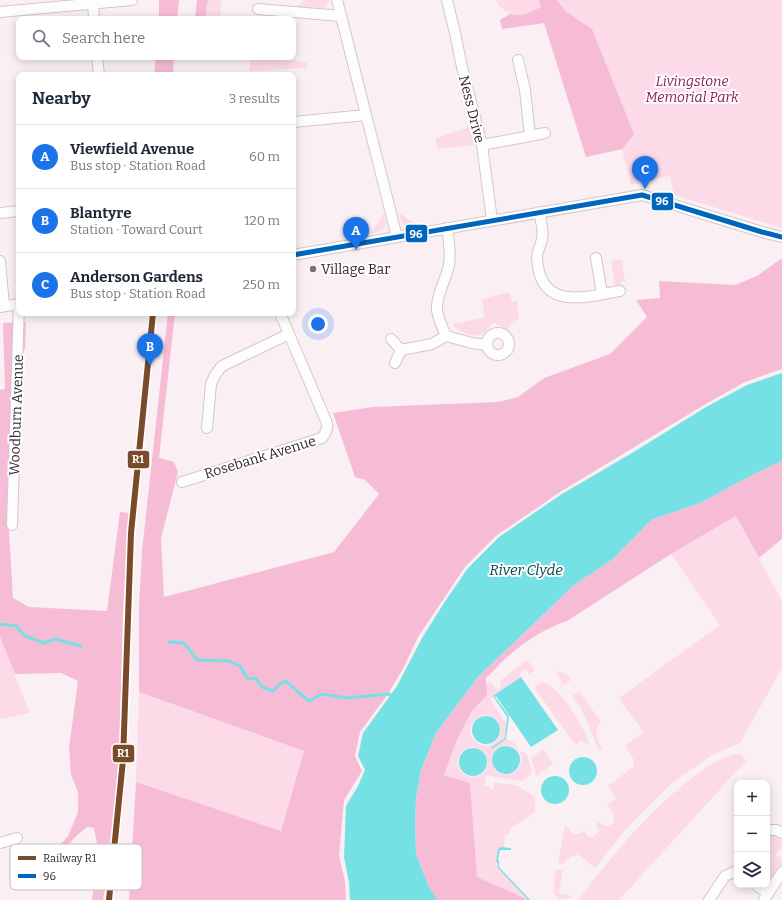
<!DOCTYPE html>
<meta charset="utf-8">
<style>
body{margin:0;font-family:Bitter,serif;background:#f6f6f7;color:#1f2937}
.controls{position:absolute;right:12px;bottom:12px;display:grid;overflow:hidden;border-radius:8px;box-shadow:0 2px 10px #0003}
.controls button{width:36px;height:36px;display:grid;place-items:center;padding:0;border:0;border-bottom:1px solid #e0e1e3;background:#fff;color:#1f2937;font:20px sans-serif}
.you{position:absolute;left:318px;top:324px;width:14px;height:14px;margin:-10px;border:3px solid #fff;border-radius:50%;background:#1a73e8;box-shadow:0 0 0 6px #1a73e833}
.badge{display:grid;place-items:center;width:26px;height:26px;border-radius:50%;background:#1a73e8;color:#fff;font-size:13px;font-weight:700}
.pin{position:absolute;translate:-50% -33px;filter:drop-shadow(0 1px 2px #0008)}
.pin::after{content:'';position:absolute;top:21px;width:14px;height:12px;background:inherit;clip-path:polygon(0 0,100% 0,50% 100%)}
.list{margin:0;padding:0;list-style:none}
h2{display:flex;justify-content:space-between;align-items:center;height:52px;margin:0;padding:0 16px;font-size:17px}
h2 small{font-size:13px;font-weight:400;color:#747a83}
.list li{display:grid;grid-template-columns:26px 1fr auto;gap:12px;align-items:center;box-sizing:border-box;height:64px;padding:0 16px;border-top:1px solid #e0e1e3}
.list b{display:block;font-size:15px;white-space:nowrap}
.list p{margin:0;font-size:13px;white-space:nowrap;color:#747a83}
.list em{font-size:13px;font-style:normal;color:#747a83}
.icon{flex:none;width:22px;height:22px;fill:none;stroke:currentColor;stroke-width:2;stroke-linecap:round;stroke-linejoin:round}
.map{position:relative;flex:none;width:782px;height:900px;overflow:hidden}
.search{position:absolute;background:#fff;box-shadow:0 2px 10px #0003;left:16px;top:16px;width:280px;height:44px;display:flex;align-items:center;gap:10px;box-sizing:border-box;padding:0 14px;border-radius:8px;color:#747a83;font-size:15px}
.panel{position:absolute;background:#fff;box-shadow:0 2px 10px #0003;left:16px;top:72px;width:280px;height:244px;border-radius:8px}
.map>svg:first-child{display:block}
</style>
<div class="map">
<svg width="782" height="900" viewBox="0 0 782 900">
<rect width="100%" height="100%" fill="#faf0f4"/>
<!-- green -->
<path fill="#fcdae8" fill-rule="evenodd" d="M 208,0 L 221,0 L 220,19 L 205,19 Z
M 304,0 L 330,0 L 324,8 L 297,7 Z
M 496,0 L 782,0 L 782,228 L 674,195 L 670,176 L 631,185 L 622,149 L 586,157 L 545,23 L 502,29 L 500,20 L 510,14 L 500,7 Z
M 250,57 L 275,57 L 307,63 L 307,68 L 250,71 Z
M 470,127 L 475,145 L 437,149 L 436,138 Z
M 399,213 L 418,225 C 404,228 402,228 399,213 Z
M 384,214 L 386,223 L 383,230 L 370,234 Z
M 622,259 L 625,281 L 622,281 L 622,284 L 615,286 L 611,261 Z
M 510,292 L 512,302 L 517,301 L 519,318 L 507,329 L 494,323 C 489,326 487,331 482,334 C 472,339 458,331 452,324 L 485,317 L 482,299 Z
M 736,516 L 782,601 L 782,668 L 740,743 L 712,755 L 671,784 L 627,828 L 595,868 L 578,854 L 575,857 L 572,856 L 565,861 L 564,864 L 558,863 L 565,826 L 568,827 C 571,835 578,836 584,830 L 587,836 L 593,837 L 598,833 L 599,830 L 596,824 L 600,822 L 603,825 L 609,826 L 614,822 L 614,815 L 607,805 L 616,798 L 608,786 L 634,766 L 634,760 L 625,746 L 643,732 L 619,698 L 720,625 L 671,554 Z
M 0,637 L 30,713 L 0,719 Z
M 527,660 L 535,670 L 529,674 L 526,669 L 519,673 L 521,677 L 490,699 L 507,725 L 505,738 L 492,749 L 506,739 L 513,742 L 520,752 L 524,752 L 528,756 L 532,773 L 524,780 L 519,781 L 486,775 L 485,786 L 489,786 L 490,789 L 493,789 L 494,782 L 518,786 L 535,797 L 535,812 L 511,828 L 509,834 L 505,834 L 504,848 L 500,847 L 496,862 L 498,862 L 498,868 L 528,900 L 477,877 L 470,783 L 444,775 L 456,742 L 472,711 L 487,695 L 486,684 L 490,681 L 497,690 L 501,688 L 500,681 ZM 484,715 C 510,716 503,751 481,745 C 477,744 474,740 472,737 C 467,727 474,718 484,715 ZM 505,745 C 530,745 524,780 502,774 C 498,773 494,770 493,766 C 488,756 495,747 505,745 ZM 471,747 C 497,748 490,783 468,776 C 464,775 461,772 459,768 C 454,758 462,749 471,747 Z
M 557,672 C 563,671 568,675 571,680 L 562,686 L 566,692 L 561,686 L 563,685 Z
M 542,682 C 564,690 582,724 590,745 L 580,741 L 576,746 L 536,690 L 535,686 Z
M 579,691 L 601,722 C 593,733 597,738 602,749 L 599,750 L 581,708 L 572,696 Z
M 139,692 L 304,751 L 281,831 L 136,782 Z
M 543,749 L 553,764 L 536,776 L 531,758 Z
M 735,754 L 741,755 L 746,761 L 619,900 L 578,900 C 610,859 642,818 683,785 C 699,772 715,760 735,754 Z
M 771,835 L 782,840 L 782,850 L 780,849 L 776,855 L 782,858 L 782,865 L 769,884 L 767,885 L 767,836 Z
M 556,869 L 563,870 L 559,893 L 573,896 L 569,898 L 560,900 L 555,895 L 553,892 Z"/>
<!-- forest -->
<path fill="#f6bcd6" d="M 159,0 L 179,0 L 177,19 L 159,19 Z
M 197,0 L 208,0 L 205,19 L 195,19 Z
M 539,0 L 557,0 L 565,11 L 592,29 L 634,134 L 622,149 L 586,157 L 544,23 L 502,29 L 500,20 L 510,14 C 522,18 530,12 541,7 Z
M 156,57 L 174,57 L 173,75 L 154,75 Z
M 782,258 L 782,369 L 745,382 L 704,405 L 560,492 L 496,536 L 465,567 L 418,637 L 404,667 L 388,694 L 360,732 L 355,756 L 362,771 L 344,800 L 339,856 L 345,881 L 346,900 L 129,900 L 136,782 L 281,831 L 304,751 L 139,692 L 139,605 L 142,551 L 168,313 L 175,313 L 159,458 L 174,462 L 178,472 L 161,538 L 164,597 L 334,552 L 379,494 L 365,480 L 355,477 L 333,413 L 373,407 L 498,402 L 518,397 L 544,378 L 610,354 L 647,317 L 636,300 L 660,298 L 659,281 L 735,285 L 757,276 Z
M 26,322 L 25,349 L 12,353 L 12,389 L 8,515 L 13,598 L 29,607 L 107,611 L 120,512 L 129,513 L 123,610 L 120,730 L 117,791 L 110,855 L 103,900 L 92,900 L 98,849 L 94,828 L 87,827 L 74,838 L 62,853 L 57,848 L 68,836 L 78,812 L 78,792 L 71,775 L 69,748 L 78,681 L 61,673 L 15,674 L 0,637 L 0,390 L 5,389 L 3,323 Z
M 782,461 L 782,539 L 759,558 L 736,516 L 671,554 L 567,621 C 541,630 526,641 506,658 C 499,664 493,672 486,678 L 487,695 L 472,711 L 456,742 L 444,775 L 470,783 L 477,877 L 520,896 L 527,900 L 437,900 L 428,885 L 416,854 L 415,827 L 416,799 L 421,770 L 436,733 L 478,677 L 574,585 L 613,559 L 651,520 L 700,503 L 754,474 Z"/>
<!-- water -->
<path fill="#76e1e5" d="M 782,373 L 782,461 L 754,474 L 700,503 L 651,520 L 613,559 L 574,585 L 478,677 L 436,733 L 421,770 L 416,799 L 415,827 L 416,854 L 428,885 L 437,900 L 350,900 L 349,882 L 344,857 L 346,806 L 358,786 L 365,770 L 358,756 L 363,733 L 397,686 L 422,638 L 444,603 L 468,568 L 499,537 L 562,494 L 632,453 L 706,407 L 747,385 Z
M 521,677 L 558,730 L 531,747 L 496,696 L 495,697 L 509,716 L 506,739 L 492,749 L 491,748 L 505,738 L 507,717 L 493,696 Z
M472 730a14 14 0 1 1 28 0a14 14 0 1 1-28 0Z
M492 760a14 14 0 1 1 28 0a14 14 0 1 1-28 0Z
M459 762a14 14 0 1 1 28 0a14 14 0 1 1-28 0Z
M569 771a14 14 0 1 1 28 0a14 14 0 1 1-28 0Z
M541 790a14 14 0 1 1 28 0a14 14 0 1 1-28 0Z
M 500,847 L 511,848 L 511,850 L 500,850 L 498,860 L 499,861 L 499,867 L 530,900 L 528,900 L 498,868 L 498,862 L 496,862 L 498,849 Z"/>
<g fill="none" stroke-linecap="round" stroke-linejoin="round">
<!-- stream -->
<path stroke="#76e1e5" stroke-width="3" d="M 0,624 L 16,626 L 25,636 L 44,643 L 55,639 L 81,646
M 169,642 L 184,643 L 197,660 L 229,661 L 240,666 L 247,678 L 256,679 L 262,687 L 273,691 L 280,684 L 286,681 L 298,692 L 309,701 L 322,694 L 346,698 L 389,694 L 394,696"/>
<defs>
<path id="minor" d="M 337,0 L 397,237
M 447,0 L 455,33 L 462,67 L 482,145 L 492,220
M 93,3 L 94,19
M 258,9 L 341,16
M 0,12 L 132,0
M 97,57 L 99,75
M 293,122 L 366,115
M 530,136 L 545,133
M 482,145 L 530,136 L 525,90 L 518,60
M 539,212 C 541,220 544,231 542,239 C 541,246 537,251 537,257 C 539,312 585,297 620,291
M 0,213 L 19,211
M 447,228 C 449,240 451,253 449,265 C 446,280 436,295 437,310 C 438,319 443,328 446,336 L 472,343 L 487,345
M 293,255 L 642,195 L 762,232 L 782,237
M 596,258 L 602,294
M 0,261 L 4,306
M 0,307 L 19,304 L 12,525
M487 344a11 11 0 1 1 22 0a11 11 0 1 1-22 0Z
M 391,339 L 401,350 L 395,363
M 401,350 L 432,344 L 446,336
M 207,428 L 211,384 L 215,375 L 222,366 L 289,334
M 182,482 L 322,438 C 326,433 328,429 327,423 L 280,313
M 767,830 L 777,830 L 782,833
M 0,843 L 17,838
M 756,885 L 767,893
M 709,900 L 725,876 L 736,871
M 764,900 L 782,872"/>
</defs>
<!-- minor casing -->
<use href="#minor" stroke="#d2c7cb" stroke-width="12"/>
<!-- minor -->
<use href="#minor" stroke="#fefdfd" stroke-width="10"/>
<defs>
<path id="bus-1" d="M 293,255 L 642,195 L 762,232 L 782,237"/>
</defs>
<!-- bus-1 casing -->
<use href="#bus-1" stroke="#fff" stroke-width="8"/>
<!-- bus-1 -->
<use href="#bus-1" stroke="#0065bd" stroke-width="5"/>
<defs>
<path id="rail-1" d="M 109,900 L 123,760 L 131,533 L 153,313"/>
</defs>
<!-- rail-1 casing -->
<use href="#rail-1" stroke="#fff" stroke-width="9"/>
<!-- rail-1 -->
<use href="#rail-1" stroke="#7a4b2a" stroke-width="6"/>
</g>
<!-- markers -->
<circle fill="#7b6f74" stroke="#fff" stroke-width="1.5" cx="313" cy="269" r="4"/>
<g text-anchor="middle" stroke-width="4" stroke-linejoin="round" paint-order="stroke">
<!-- park labels -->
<g font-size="14" font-style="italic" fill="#8b1d5a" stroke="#fff">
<text x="692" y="86">Livingstone<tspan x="692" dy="16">Memorial Park</tspan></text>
</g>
<!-- street labels -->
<g font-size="14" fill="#37292f" stroke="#fff">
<text transform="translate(472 109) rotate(76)" y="5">Ness Drive</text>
<text transform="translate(16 415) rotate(-88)" y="5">Woodburn Avenue</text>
<text transform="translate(260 457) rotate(-17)" y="5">Rosebank Avenue</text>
</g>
<!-- poi labels -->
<g font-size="14" fill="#37292f" stroke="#fff" text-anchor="start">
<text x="321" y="274">Village Bar</text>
</g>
<!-- water labels -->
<g font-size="15" font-style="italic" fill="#044b4c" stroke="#fff">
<text x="526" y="575">River Clyde</text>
</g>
</g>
<!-- legend -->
<rect x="10" y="844" width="132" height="46" rx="6" fill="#fff" stroke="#c3bfc1" stroke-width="1"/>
<rect x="18" y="856" width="18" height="4" fill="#7a4b2a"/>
<rect x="18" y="874" width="18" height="4" fill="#0065bd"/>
<g font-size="11" fill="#37292f">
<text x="43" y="862">Railway R1</text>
<text x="43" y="880">96</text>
</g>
<g stroke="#fff" stroke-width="1.5">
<rect x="651" y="192" width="23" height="19" rx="4" fill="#0065bd"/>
<rect x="405" y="224" width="23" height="19" rx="4" fill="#0065bd"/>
<rect x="127" y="450" width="23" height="19" rx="4" fill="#7a4b2a"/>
<rect x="112" y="744" width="23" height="19" rx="4" fill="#7a4b2a"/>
</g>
<g font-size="11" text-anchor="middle" font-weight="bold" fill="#fff">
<text x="662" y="205">96</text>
<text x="416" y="238">96</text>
<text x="138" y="463">R1</text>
<text x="123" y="757">R1</text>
</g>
</svg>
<div class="controls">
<button>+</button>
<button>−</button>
<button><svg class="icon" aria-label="layers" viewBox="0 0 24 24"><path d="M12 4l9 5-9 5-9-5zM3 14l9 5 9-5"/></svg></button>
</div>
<div class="you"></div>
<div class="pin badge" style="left:356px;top:250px">A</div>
<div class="pin badge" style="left:150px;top:366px">B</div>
<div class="pin badge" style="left:645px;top:189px">C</div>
<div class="search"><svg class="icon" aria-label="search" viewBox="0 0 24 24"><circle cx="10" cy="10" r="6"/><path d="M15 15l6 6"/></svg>Search here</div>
<section class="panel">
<h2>Nearby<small>3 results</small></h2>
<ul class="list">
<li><span class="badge">A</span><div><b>Viewfield Avenue</b><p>Bus stop · Station Road</p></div><em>60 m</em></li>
<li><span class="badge">B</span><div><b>Blantyre</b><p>Station · Toward Court</p></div><em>120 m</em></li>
<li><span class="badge">C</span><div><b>Anderson Gardens</b><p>Bus stop · Station Road</p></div><em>250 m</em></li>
</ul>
</section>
</div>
